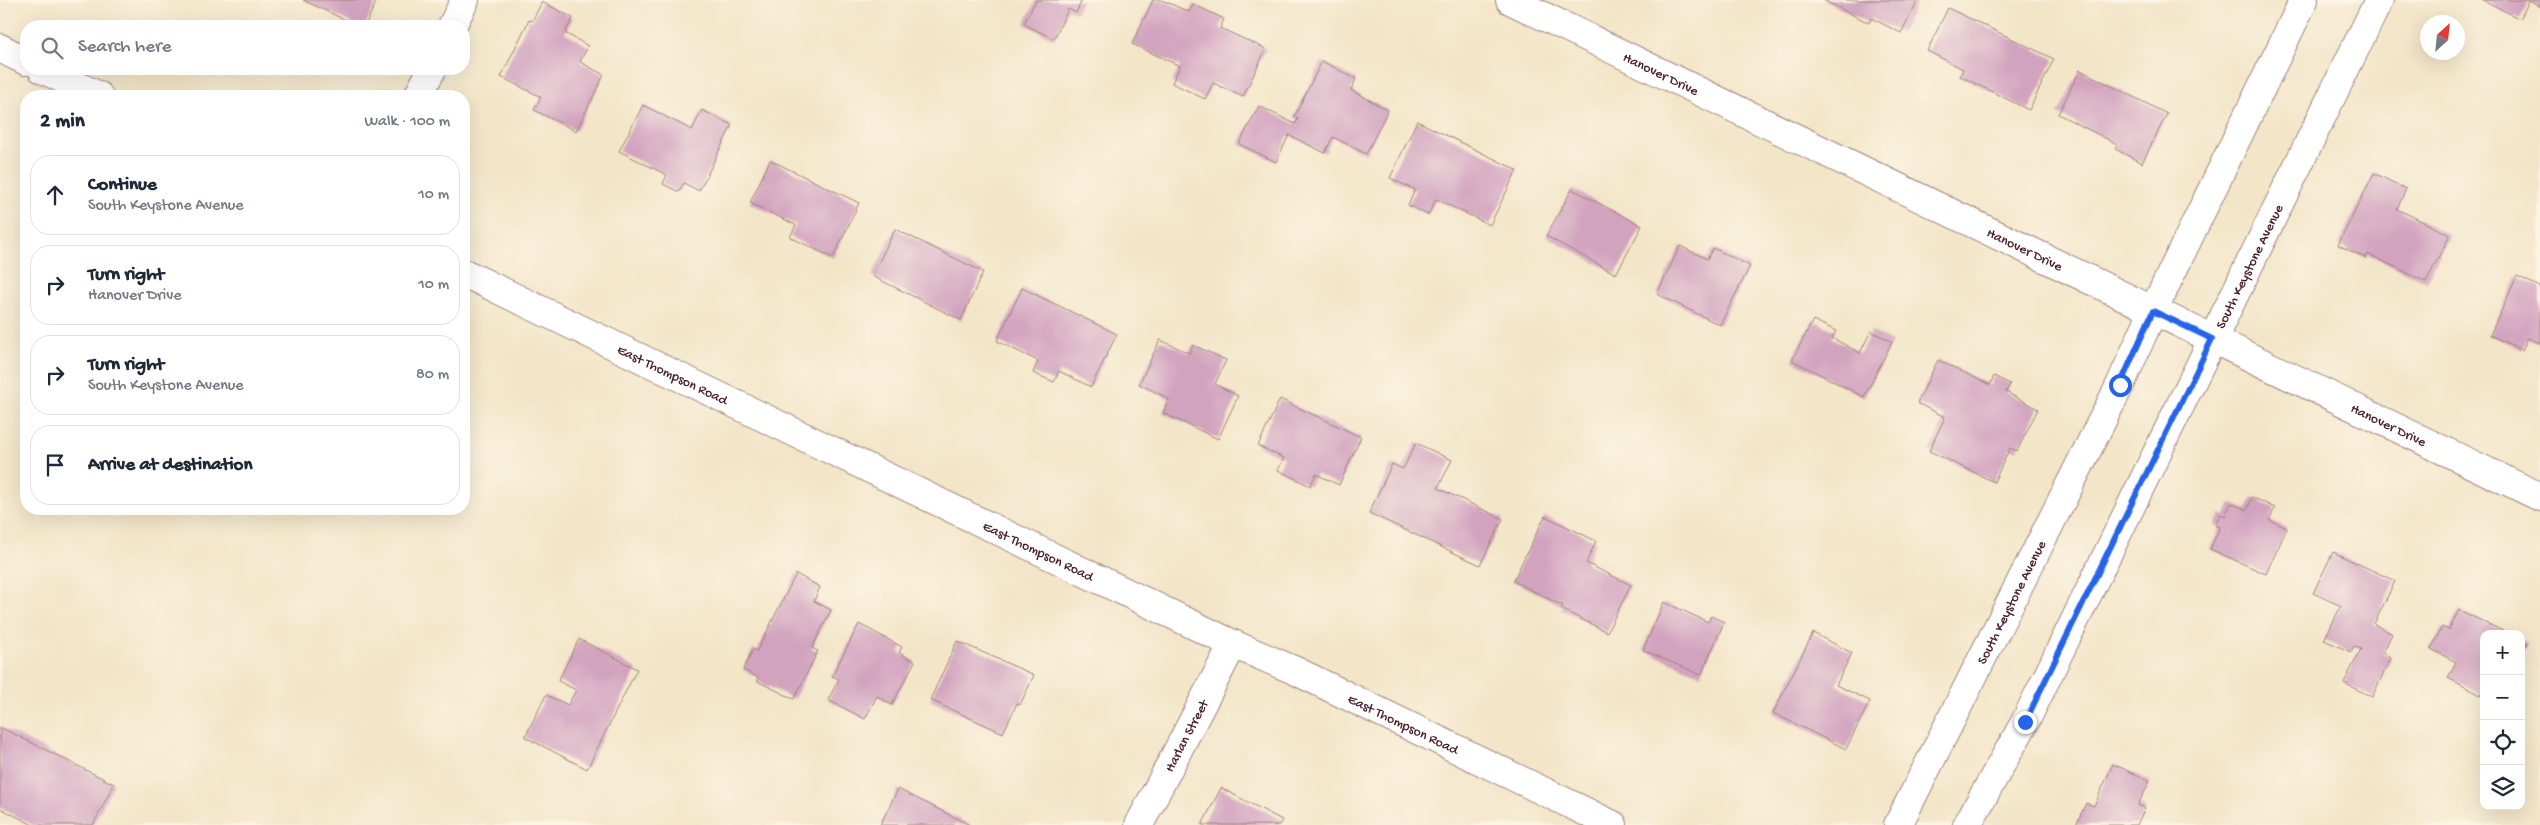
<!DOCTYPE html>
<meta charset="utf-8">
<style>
body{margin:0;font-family:"Gochi Hand",sans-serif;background:#f6f6f7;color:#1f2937}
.controls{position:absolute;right:15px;bottom:15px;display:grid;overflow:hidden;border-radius:10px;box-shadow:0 5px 20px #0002}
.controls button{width:45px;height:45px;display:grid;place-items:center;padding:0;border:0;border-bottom:1px solid #e0e1e3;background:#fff;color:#1f2937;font:25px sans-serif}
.compass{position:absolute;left:2420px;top:15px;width:45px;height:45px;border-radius:50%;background:#fff;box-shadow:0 5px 20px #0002;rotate:27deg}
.stop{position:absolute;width:15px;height:15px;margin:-11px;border:4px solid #2563eb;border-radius:50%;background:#fff}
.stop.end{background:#2563eb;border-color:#fff;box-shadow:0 1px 5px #0008}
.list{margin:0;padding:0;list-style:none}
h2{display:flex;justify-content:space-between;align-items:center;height:65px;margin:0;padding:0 20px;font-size:21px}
h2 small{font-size:16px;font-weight:400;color:#747a83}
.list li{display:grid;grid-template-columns:32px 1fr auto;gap:15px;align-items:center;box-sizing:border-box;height:80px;margin:0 10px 10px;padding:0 10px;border:1px solid #e0e1e3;border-radius:20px}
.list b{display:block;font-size:19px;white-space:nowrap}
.list p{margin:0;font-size:16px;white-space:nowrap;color:#747a83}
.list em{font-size:16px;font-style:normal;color:#747a83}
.icon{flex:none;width:28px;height:28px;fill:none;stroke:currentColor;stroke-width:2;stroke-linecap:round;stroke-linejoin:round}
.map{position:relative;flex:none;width:2540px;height:825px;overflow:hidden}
.search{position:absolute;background:#fff;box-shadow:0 5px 20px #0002;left:20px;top:20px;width:450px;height:55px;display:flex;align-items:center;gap:12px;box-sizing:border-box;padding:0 18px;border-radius:20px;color:#747a83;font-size:19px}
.panel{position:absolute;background:#fff;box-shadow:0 5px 20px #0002;left:20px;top:90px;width:450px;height:425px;border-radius:20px}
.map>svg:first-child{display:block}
</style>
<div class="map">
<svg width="2540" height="825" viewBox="0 0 2540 825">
<rect width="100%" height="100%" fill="#fcf5e5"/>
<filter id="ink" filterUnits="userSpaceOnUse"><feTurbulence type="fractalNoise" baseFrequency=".02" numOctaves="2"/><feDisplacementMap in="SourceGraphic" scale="10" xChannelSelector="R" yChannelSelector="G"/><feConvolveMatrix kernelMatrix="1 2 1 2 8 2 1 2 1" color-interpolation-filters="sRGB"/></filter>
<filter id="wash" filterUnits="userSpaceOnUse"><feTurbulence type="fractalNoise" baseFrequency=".0096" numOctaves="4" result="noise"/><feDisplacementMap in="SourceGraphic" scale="20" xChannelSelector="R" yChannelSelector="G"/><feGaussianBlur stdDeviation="1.12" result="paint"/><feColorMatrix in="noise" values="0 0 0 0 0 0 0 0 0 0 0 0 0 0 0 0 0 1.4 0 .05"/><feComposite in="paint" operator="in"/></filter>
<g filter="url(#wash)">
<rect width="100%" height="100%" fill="#f3e5c8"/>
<g id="blocks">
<!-- building -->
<path fill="#d2a3bf" d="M 303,0 L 377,0 L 365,26 L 358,26 Z
M 1036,0 L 1082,0 L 1076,13 L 1068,9 L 1054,39 L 1024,24 Z
M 1153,0 L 1162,0 L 1189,12 L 1193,4 L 1224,19 L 1220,28 L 1266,49 L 1243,97 L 1213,83 L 1205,99 L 1172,83 L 1180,66 L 1132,44 Z
M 1823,0 L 1918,0 L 1901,33 L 1871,18 L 1869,23 Z
M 2483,0 L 2540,0 L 2540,7 L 2529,1 L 2520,19 Z
M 542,2 L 573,18 L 565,33 L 588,46 L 580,62 L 604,75 L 576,131 L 534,110 L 541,97 L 501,77 L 529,20 L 532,21 Z
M 1948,8 L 2054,59 L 2029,110 L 1960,76 L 1963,69 L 1927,51 Z
M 1322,61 L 1356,79 L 1351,90 L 1388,110 L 1366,154 L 1333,137 L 1325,153 L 1289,135 L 1276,162 L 1239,144 L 1259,106 L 1295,124 L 1298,119 L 1294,117 Z
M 2080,70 L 2167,114 L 2142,163 L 2115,149 L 2117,144 L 2058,114 Z
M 643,105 L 692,130 L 702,110 L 732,125 L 699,191 L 684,183 L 679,192 L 663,184 L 667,175 L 619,151 Z
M 1417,121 L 1517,170 L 1490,225 L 1436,199 L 1428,215 L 1408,205 L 1415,190 L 1390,178 Z
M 770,160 L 859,203 L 833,258 L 790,237 L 796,225 L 750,203 Z
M 2374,173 L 2406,189 L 2397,209 L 2450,235 L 2426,282 L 2368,254 L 2366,258 L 2338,245 Z
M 1572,189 L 1642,226 L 1616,274 L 1546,236 Z
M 895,229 L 983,272 L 961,320 L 872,276 Z
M 1680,246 L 1707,259 L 1713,248 L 1750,266 L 1720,325 L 1657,294 Z
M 2517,276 L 2540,287 L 2540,343 L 2528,338 L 2522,350 L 2490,335 Z
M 1022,288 L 1117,334 L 1091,387 L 1059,371 L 1054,382 L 1033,373 L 1038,361 L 997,341 Z
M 1813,320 L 1836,331 L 1832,338 L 1860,353 L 1871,331 L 1892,342 L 1864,397 L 1792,360 Z
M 1160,340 L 1189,353 L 1193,345 L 1226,360 L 1215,384 L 1238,396 L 1218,439 L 1163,413 L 1169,399 L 1139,384 Z
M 1938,360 L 1990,385 L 1994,376 L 2010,384 L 2006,392 L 2038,409 L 2017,451 L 2010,448 L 1994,482 L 1929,451 L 1945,417 L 1917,403 Z
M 1280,399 L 1361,437 L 1339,485 L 1316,474 L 1310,486 L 1278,470 L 1284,458 L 1258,446 Z
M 1416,443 L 1452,460 L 1438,488 L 1503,519 L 1480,565 L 1369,513 L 1392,464 L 1403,469 Z
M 2252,497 L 2275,508 L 2269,520 L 2287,528 L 2266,574 L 2210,549 L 2220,527 L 2215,525 L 2220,514 L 2225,516 L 2231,503 L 2247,510 Z
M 1545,516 L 1596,541 L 1586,563 L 1631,585 L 1607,632 L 1561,609 L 1563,606 L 1513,581 Z
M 2333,552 L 2395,581 L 2374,624 L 2392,634 L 2383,653 L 2391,658 L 2372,697 L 2344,683 L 2361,649 L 2354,646 L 2351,652 L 2324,640 L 2341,606 L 2313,593 Z
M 796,574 L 820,587 L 814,601 L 831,610 L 812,648 L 818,651 L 794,699 L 757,681 L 759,678 L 743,670 L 753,649 L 757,651 Z
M 1664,602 L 1708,622 L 1711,616 L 1724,622 L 1701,675 L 1643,650 Z
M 2459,610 L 2509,634 L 2484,634 L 2484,688 L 2481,695 L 2448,678 L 2456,662 L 2431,649 L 2442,627 L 2449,630 Z
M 859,624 L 902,647 L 899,653 L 915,661 L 892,705 L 877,696 L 865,719 L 828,700 L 839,679 L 832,676 Z
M 1813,633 L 1852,653 L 1836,685 L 1870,701 L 1846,749 L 1773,713 Z
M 579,639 L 637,669 L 587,769 L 525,737 L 546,695 L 568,705 L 576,690 L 558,681 Z
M 2521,640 L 2527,643 L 2521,655 Z
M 957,641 L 1034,675 L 1020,705 L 1017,703 L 1003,733 L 930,700 Z
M 0,727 L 114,784 L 93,825 L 33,825 L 0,808 Z
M 2113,764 L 2150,781 L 2138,805 L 2145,808 L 2137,825 L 2076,825 L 2086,803 L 2094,806 Z
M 1221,788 L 1282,820 L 1279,825 L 1202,825 Z
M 898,789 L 970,825 L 880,825 Z"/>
</g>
</g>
<g filter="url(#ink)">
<use href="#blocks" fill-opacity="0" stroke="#9e827a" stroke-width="1"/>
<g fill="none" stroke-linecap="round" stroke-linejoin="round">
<defs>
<g id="minor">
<path id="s1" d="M 1510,0 L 2540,497"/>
<path d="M 452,26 L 465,0"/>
<path d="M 418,96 L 432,69"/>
<path id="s2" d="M 1139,825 L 1233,644"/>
</g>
<g id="secondary">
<path d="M 0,48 L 26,61"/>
<path d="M 42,69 L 99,96"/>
<path id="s3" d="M 464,273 L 1233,644 L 1296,671 L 1613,825"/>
<path id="s4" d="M 1898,825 L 2120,385 L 2153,311 L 2304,0"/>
<path id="s5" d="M 1967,825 L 2025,722 L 2379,0"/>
</g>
</defs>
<!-- minor casing -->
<use href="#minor" stroke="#9e827a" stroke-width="30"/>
<!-- secondary casing -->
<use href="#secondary" stroke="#9e827a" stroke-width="30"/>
<!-- minor -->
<use href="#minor" stroke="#fff" stroke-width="28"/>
<!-- secondary -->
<use href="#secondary" stroke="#fff" stroke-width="28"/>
</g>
</g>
<g fill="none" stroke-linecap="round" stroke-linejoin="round" filter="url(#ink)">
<!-- route -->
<path stroke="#2563eb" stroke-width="6" d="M 2025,722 L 2212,339 L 2153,311 L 2120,385"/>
</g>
<g text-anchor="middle" stroke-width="5" stroke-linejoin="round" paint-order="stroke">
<!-- street labels -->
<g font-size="14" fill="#4a1f2b" stroke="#fcf5e5">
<text dy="5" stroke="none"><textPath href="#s1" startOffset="168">Hanover Drive</textPath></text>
<text dy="5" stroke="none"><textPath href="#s1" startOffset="572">Hanover Drive</textPath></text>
<text dy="5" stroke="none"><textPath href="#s5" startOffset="626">South Keystone Avenue</textPath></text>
<text dy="5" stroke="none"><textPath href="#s3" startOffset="232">East Thompson Road</textPath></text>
<text dy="5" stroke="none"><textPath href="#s1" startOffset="976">Hanover Drive</textPath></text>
<text dy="5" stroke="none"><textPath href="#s3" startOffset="638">East Thompson Road</textPath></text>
<text dy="5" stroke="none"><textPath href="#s4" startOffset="250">South Keystone Avenue</textPath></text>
<text dy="5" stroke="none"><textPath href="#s3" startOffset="1042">East Thompson Road</textPath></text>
<text dy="5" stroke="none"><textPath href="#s2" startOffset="101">Harlan Street</textPath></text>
</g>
</g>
</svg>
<div class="controls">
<button>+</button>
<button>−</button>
<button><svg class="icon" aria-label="locate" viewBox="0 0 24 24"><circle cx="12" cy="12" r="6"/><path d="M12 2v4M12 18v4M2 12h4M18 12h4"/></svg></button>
<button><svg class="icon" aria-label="layers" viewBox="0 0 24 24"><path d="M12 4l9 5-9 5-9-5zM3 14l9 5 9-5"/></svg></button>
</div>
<svg class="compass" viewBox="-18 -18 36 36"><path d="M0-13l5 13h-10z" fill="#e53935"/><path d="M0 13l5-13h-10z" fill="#747a83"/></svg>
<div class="stop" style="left:2120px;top:385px"></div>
<div class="stop end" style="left:2025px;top:722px"></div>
<div class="search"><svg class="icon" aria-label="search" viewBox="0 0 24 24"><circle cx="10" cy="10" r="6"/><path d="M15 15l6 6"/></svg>Search here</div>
<section class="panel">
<h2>2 min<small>Walk · 100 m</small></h2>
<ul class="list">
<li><svg class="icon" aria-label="ahead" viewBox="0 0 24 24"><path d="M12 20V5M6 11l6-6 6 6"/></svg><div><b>Continue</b><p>South Keystone Avenue</p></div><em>10 m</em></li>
<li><svg class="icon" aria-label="right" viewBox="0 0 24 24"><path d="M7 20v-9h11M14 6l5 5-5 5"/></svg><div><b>Turn right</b><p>Hanover Drive</p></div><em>10 m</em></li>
<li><svg class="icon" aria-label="right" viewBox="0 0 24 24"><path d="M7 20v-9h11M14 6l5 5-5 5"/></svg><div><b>Turn right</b><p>South Keystone Avenue</p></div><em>80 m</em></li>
<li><svg class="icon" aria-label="arrive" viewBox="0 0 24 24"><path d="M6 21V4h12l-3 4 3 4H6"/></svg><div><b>Arrive at destination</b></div></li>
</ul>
</section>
</div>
